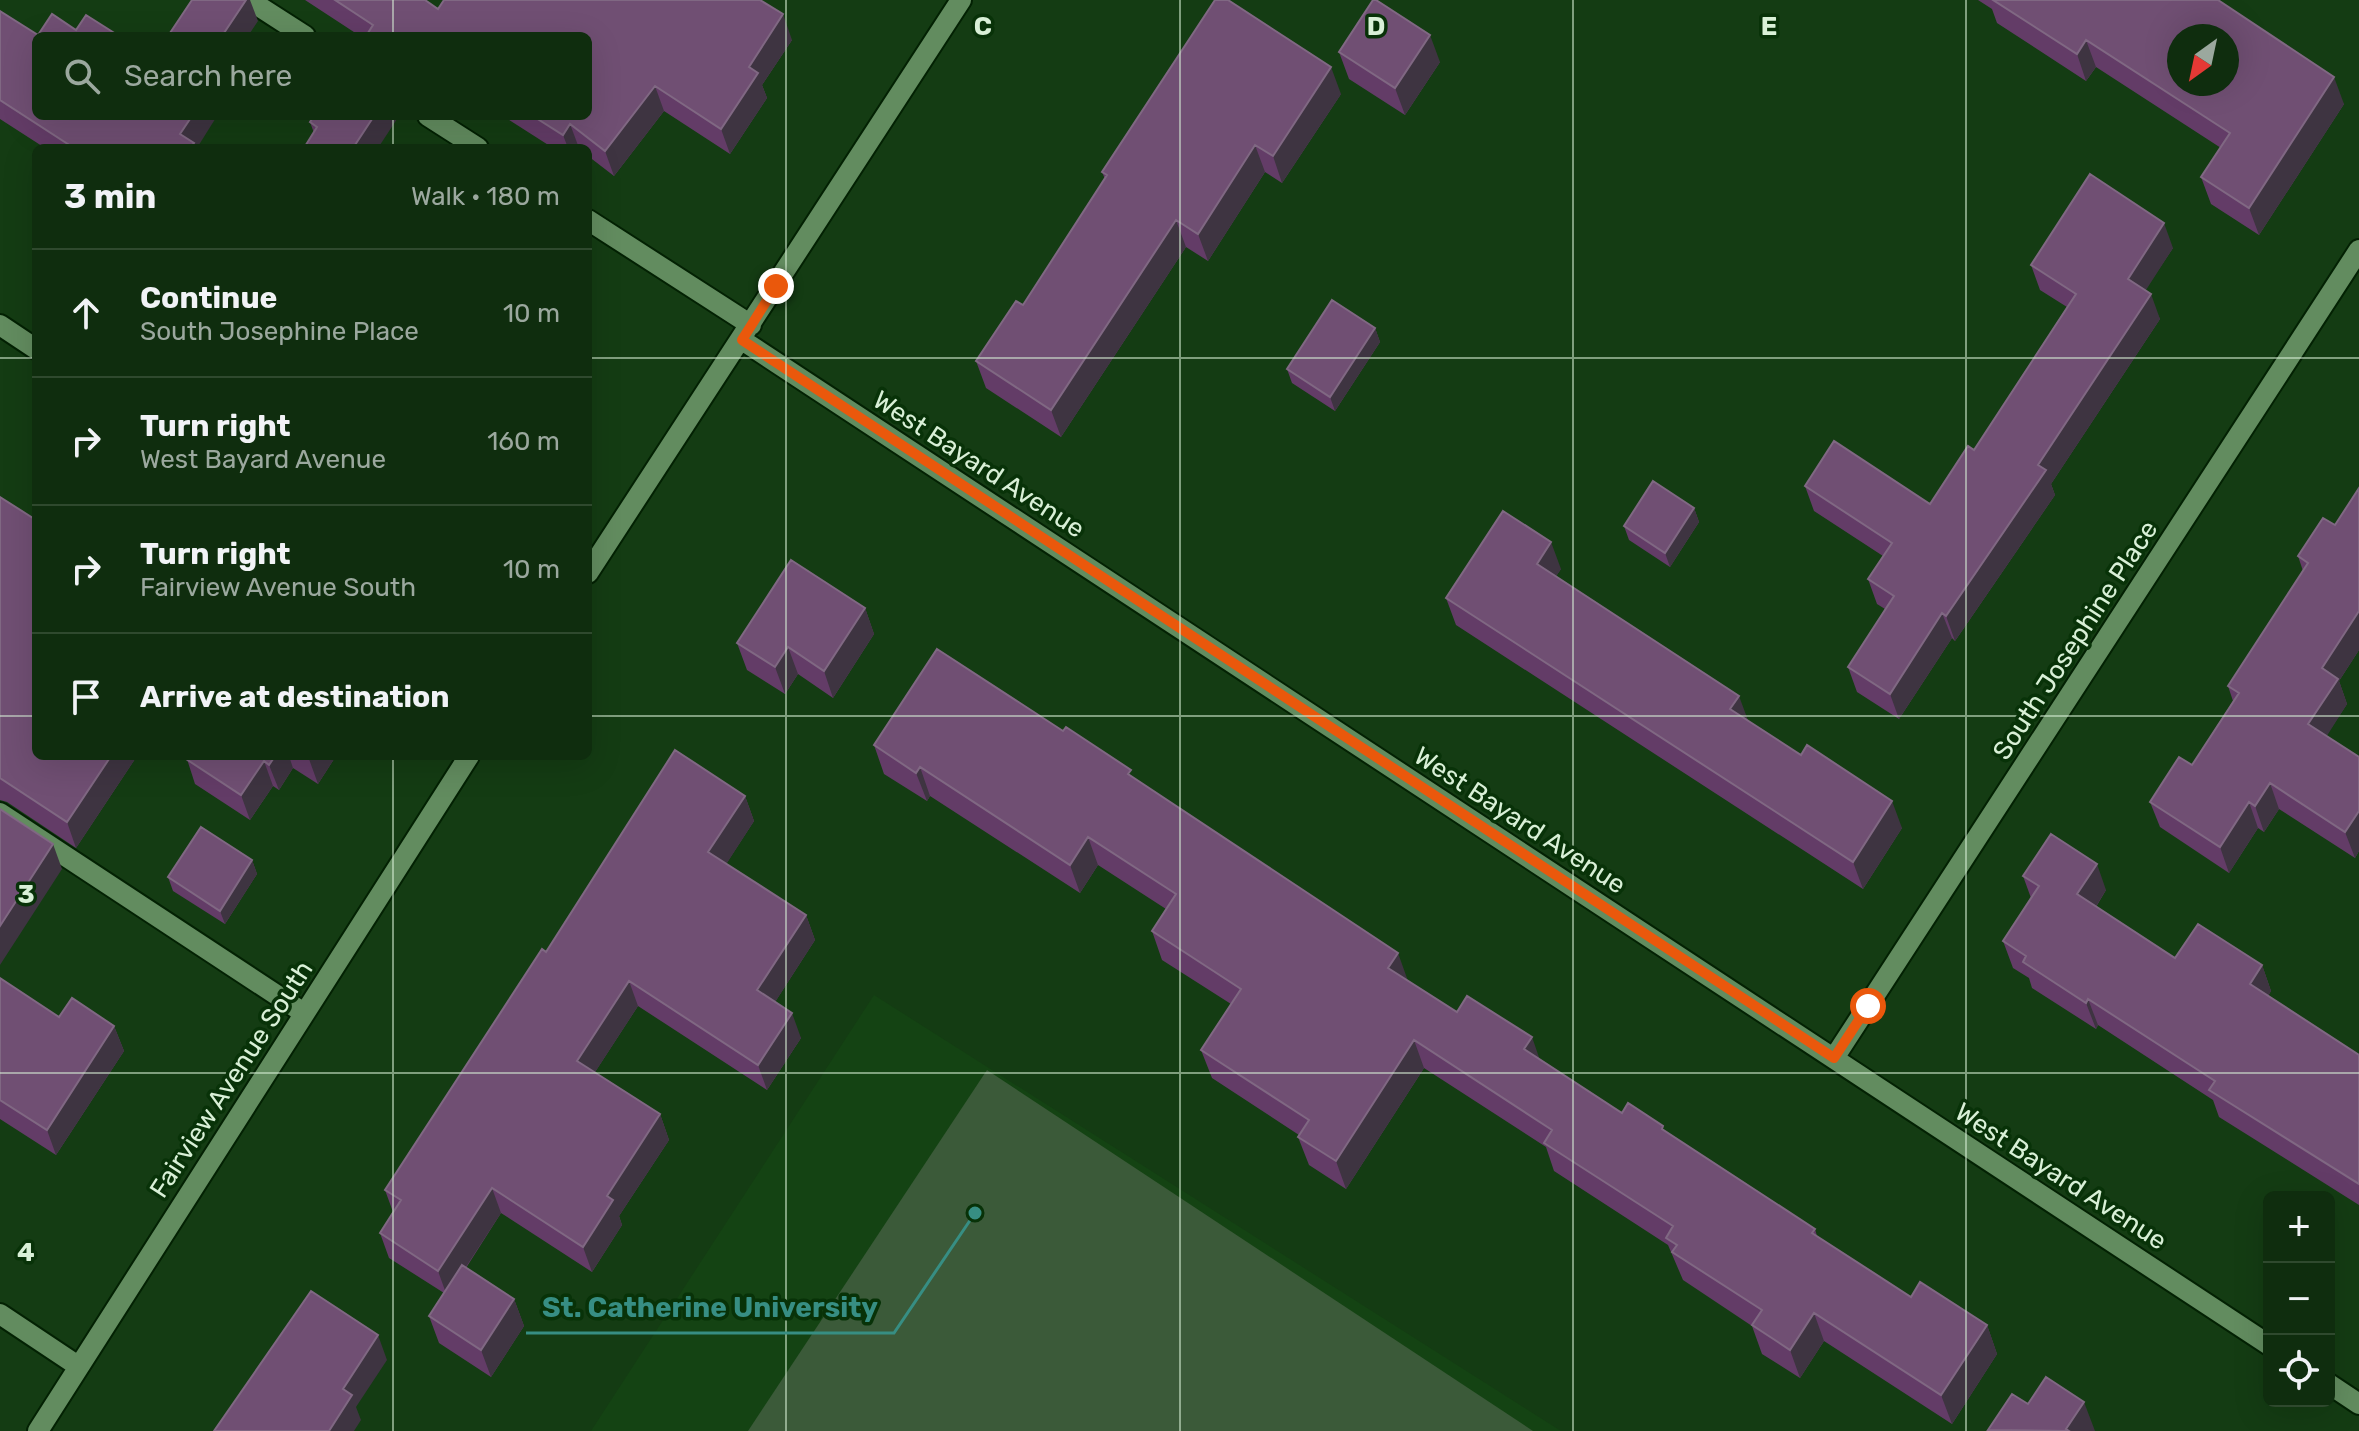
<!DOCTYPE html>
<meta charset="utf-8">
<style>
body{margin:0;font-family:Rubik,sans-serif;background:#1d391c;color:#f1f3f6}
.controls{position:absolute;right:24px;bottom:24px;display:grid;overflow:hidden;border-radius:12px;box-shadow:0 8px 32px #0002}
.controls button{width:72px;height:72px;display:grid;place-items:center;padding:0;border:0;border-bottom:2px solid #2f492e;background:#0f2d0e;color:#f1f3f6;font:40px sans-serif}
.compass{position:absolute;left:2167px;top:24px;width:72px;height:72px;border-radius:50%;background:#0f2d0e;box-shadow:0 8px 32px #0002;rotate:213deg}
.stop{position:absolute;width:24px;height:24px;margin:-18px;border:6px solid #ea580c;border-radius:50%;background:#fff}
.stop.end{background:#ea580c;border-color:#fff;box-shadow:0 2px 8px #0008}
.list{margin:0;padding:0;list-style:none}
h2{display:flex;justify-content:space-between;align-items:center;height:104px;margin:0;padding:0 32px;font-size:34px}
h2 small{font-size:26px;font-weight:400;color:#9ba89e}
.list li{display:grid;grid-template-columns:52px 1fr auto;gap:24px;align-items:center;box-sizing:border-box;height:128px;padding:0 32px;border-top:2px solid #2f492e}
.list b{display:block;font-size:30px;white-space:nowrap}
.list p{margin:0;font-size:26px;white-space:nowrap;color:#9ba89e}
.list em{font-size:26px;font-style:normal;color:#9ba89e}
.icon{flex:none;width:44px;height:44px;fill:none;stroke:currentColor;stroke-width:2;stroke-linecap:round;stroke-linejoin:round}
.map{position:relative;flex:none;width:2359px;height:1431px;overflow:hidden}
.search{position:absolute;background:#0f2d0e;box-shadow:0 8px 32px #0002;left:32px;top:32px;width:560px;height:88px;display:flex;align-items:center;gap:20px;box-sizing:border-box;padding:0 28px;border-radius:12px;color:#9ba89e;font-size:30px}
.panel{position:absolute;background:#0f2d0e;box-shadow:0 8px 32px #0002;left:32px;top:144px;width:560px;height:616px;border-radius:12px}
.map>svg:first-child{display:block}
</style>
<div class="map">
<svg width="2359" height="1431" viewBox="0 0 2359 1431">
<rect width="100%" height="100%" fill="#143c13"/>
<!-- built -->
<path fill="#144313" d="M 874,995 L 1561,1431 L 591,1431 Z"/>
<!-- pitch -->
<path fill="#3b5a39" d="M 987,1070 L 1533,1431 L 748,1431 Z"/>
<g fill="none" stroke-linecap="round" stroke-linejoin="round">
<defs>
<path id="minor" d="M 249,0 L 305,36
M 428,116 L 478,148
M 588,220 L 751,325
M 0,325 L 36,349
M 742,340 L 2269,1345
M 588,573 L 961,0
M 0,813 L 304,1013
M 1834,1058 L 2359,250
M 0,1314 L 78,1366
M 2329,1384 L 2359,1404
M 38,1431 L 469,756"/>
</defs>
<!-- minor casing -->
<use href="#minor" stroke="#032103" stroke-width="24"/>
<!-- minor -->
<use href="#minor" stroke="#628c5f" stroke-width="20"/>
</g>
<!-- wall -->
<path fill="#633c67" d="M 305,0 L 425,0 L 438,9 L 792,40 L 762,85 L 767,98 L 730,154 L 664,111 L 614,176 L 588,156 L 588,148 L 553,148 L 503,116 L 588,116 L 588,36 L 360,36 Z
M 1978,0 L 2218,0 L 2344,104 L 2259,235 L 2211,204 L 2201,177 L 2221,148 L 2096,67 L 2086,81 L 1997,23 L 1992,9 Z
M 0,11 L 38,35 L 76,30 L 197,148 L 45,148 L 0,119 Z
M 1339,52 L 1440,62 L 1405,115 L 1349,79 Z
M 1341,94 L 1282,183 L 1265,172 L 1208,261 L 1186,247 L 1061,437 L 986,388 L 976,361 L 1023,305 L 1105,179 L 1102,172 Z
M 399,116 L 314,133 L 310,122 Z
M 2173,248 L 2145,290 L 2160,319 L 2051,484 L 2055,495 L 1955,641 L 1952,638 L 1899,719 L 1857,692 L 1848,667 L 1885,609 L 1877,604 L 1868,579 L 1883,556 L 1814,511 L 1805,486 L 1930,504 L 1974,450 L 2067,307 L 2040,290 L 2031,265 Z
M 1375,328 L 1380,342 L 1335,411 L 1292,383 L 1287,369 Z
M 2359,488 L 2359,650 L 2339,681 L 2347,704 L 2326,736 L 2359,757 L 2359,851 L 2355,858 L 2279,809 L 2264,832 L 2258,828 L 2229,873 L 2160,827 L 2150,802 L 2192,765 L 2233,701 L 2228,686 L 2303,571 L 2298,556 L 2335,525 Z
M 0,497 L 36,756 L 137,756 L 76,848 L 7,802 L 0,800 Z
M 1694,508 L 1699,522 L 1670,567 L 1629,540 L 1624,526 Z
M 1561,569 L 1556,576 L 1748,721 L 1902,828 L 1863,889 L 1456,625 L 1446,598 Z
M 865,608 L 874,634 L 833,698 L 798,674 L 785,694 L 747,670 L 737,643 Z
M 874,745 L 1134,778 L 1408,981 L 1457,1012 L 1539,1059 L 1622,1113 L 1666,1132 L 1815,1229 L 1817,1236 L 1911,1297 L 1987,1325 L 1997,1354 L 1952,1424 L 1824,1341 L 1800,1378 L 1762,1354 L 1752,1326 L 1683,1280 L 1668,1245 L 1554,1171 L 1546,1147 L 1424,1068 L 1346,1189 L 1309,1165 L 1298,1137 L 1299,1135 L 1212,1078 L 1201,1050 L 1231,1004 L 1162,960 L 1152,931 L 1166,909 L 1098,865 L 1080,893 L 930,796 L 927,801 L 884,774 Z
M 186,756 L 336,756 L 318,784 L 293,768 L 279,790 L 273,786 L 250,820 L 195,784 Z
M 745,796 L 754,821 L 726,864 L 806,915 L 815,940 L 775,1002 L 801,1038 L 767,1090 L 638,1006 L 595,1072 L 660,1114 L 669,1140 L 619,1216 L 622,1225 L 592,1272 L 501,1213 L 466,1268 L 514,1299 L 524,1326 L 491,1377 L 439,1343 L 429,1316 L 444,1293 L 389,1258 L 380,1233 L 393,1212 L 385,1190 L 546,952 Z
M 252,860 L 257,874 L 225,924 L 173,891 L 168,877 Z
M 2023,876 L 2106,890 L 2096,907 L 2175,958 L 2262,965 L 2271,991 L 2268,996 L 2359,1055 L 2359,1205 L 2219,1117 L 2213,1100 L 2098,1025 L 2096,1029 L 2032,988 L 2029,978 L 2013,968 L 2003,941 L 2031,898 Z
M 0,978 L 59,1017 L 114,1026 L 124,1051 L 56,1155 L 0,1119 Z"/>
<!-- shaded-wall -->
<path fill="#3e3441" d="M 246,0 L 250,0 L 258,21 L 248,36 L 222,36 Z
M 783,14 L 792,40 L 762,85 L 767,98 L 730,154 L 721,129 L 749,67 Z
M 1430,35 L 1440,62 L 1405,115 L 1395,88 Z
M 2086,40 L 2096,67 L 2086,81 L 2077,54 Z
M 1331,67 L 1341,94 L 1282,183 L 1273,156 Z
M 2334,77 L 2344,104 L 2259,235 L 2249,208 Z
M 655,86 L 664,111 L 614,176 L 605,151 Z
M 192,116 L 217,116 L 197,148 L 185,148 L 180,134 Z
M 374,116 L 399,116 L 378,148 L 353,148 Z
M 570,124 L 579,148 L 568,148 L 563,135 Z
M 1255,145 L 1265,172 L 1208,261 L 1198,234 Z
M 1176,220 L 1186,247 L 1061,437 L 1051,410 Z
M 2164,223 L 2173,248 L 2137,304 L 2128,279 Z
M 2151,294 L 2160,319 L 2051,484 L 2055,495 L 1955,641 L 1946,616 L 2038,465 Z
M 1375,328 L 1380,342 L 1335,411 L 1330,397 Z
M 1694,508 L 1699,522 L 1670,567 L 1665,553 Z
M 1551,542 L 1561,569 L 1547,590 L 1537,564 Z
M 865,608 L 874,634 L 833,698 L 824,671 Z
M 2359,611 L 2359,650 L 2339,681 L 2347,704 L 2318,750 L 2308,724 L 2322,668 Z
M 1942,613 L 1952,638 L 1899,719 L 1890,694 Z
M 788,647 L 798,674 L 785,694 L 775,667 Z
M 1739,696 L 1749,723 L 1730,709 Z
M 111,756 L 137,756 L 76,848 L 67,822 Z
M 275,756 L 289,756 L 293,768 L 279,790 L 269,765 Z
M 310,756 L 336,756 L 318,784 L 309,759 Z
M 264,761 L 273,786 L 250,820 L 241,795 Z
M 920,767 L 930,796 L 927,801 L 916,773 Z
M 2270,783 L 2279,809 L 2264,832 L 2255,806 Z
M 745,796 L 754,821 L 718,877 L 708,852 Z
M 1892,801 L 1902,828 L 1863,889 L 1853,862 Z
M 2249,802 L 2258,828 L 2229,873 L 2220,847 Z
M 2359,811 L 2359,851 L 2355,858 L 2345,832 Z
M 1088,837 L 1098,865 L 1080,893 L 1070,865 Z
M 53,844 L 62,869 L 0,965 L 0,926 Z
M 252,860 L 257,874 L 225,924 L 220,911 Z
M 2097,864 L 2106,890 L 2087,921 L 2077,894 Z
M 806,915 L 815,940 L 766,1016 L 757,990 Z
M 1398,953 L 1408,981 L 1388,968 Z
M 2262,965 L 2271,991 L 2259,1010 L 2250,984 Z
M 629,981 L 638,1006 L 586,1086 L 577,1061 Z
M 2088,999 L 2098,1025 L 2096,1029 L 2086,1003 Z
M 792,1013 L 801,1038 L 767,1090 L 758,1065 Z
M 114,1026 L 124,1051 L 56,1155 L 47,1130 Z
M 1532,1037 L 1542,1066 L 1524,1049 Z
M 1414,1040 L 1424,1068 L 1346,1189 L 1336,1161 Z
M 660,1114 L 669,1140 L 619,1216 L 622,1225 L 592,1272 L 583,1247 L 607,1196 Z
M 492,1188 L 501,1213 L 447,1296 L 438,1271 Z
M 514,1299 L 524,1326 L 491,1377 L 481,1350 Z
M 1814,1313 L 1824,1341 L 1800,1378 L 1790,1350 Z
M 1987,1325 L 1997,1354 L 1952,1424 L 1941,1395 Z
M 378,1335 L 387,1360 L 356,1407 L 361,1420 L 354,1431 L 329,1431 L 343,1389 Z
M 2084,1402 L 2095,1431 L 2067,1431 L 2066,1429 Z"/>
<!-- building -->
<path fill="#704f73" stroke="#806883" stroke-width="2" fill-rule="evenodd" d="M 192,0 L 246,0 L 222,36 L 168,36 Z
M 335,0 L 425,0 L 438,9 L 444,0 L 760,0 L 783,14 L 749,67 L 758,73 L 721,129 L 655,86 L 605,151 L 570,124 L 563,135 L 533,116 L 588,116 L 588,36 L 366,36 L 373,25 Z
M 1215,0 L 1228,0 L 1331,67 L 1273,156 L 1255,145 L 1198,234 L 1176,220 L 1051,410 L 976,361 L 1016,301 L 1023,305 L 1107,175 L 1102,172 Z
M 1373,0 L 1376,0 L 1430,35 L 1395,88 L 1339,52 Z
M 1993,0 L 2218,0 L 2334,77 L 2249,208 L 2201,177 L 2230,133 L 2086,40 L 2077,54 ZM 2179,36 L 2227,36 L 2227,84 L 2179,84 Z
M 0,11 L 38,35 L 52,14 L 76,30 L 86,15 L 119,36 L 36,36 L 36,116 L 192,116 L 180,134 L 194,143 L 190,148 L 74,148 L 0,100 Z
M 314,116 L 374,116 L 353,148 L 304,148 L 317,127 L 310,122 Z
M 2090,174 L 2164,223 L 2128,279 L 2151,294 L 2038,465 L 2046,470 L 1946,616 L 1942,613 L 1890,694 L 1848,667 L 1894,596 L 1868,579 L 1892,543 L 1805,486 L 1834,441 L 1930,504 L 1968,446 L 1974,450 L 2076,294 L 2031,265 Z
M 1332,300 L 1375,328 L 1330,397 L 1287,369 Z
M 1653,481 L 1694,508 L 1665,553 L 1624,526 Z
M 2359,488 L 2359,611 L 2322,668 L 2338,679 L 2308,724 L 2359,757 L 2359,811 L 2345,832 L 2270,783 L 2255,806 L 2249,802 L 2220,847 L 2150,802 L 2179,757 L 2192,765 L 2239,693 L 2228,686 L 2308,563 L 2298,556 L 2323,518 L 2335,525 Z
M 0,497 L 36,520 L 36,756 L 111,756 L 67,822 L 0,778 Z
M 1503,511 L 1551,542 L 1537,564 L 1739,696 L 1730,709 L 1801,755 L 1807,745 L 1892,801 L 1853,862 L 1446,598 Z
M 791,560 L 865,608 L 824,671 L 788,647 L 775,667 L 737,643 Z
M 937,649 L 1063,731 L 1066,727 L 1131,770 L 1128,774 L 1398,953 L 1388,968 L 1457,1012 L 1467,996 L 1532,1037 L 1524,1049 L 1622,1113 L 1628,1103 L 1663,1126 L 1662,1129 L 1815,1229 L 1812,1233 L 1911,1297 L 1920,1282 L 1987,1325 L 1941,1395 L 1814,1313 L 1790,1350 L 1752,1325 L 1762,1310 L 1672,1252 L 1677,1245 L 1666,1238 L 1673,1226 L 1544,1143 L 1552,1130 L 1414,1040 L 1336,1161 L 1298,1137 L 1309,1120 L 1201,1050 L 1241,989 L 1152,931 L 1176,894 L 1088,837 L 1070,865 L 920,767 L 916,773 L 874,745 Z
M 675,750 L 745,796 L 708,852 L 806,915 L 757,990 L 792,1013 L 758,1065 L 629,981 L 577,1061 L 660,1114 L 607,1196 L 613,1200 L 583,1247 L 492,1188 L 438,1271 L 380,1233 L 401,1200 L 385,1190 L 542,949 L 546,952 Z
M 186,756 L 275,756 L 269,765 L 264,761 L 241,795 L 186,759 Z
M 0,809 L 53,844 L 0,926 Z
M 201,827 L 252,860 L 220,911 L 168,877 Z
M 2051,834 L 2097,864 L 2077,894 L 2175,958 L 2198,924 L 2262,965 L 2250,984 L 2359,1055 L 2359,1184 L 2209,1090 L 2215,1081 L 2088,999 L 2086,1003 L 2023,962 L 2026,956 L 2003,941 L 2039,886 L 2023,876 Z
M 0,978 L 59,1017 L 72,998 L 114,1026 L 47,1130 L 0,1100 Z
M 462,1265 L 514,1299 L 481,1350 L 429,1316 Z
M 311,1291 L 378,1335 L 343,1389 L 352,1395 L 329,1431 L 214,1431 Z
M 2046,1377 L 2084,1402 L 2066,1429 L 2069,1431 L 1988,1430 L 2012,1394 L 2028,1404 Z"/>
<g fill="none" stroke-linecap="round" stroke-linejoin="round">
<!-- route -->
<path stroke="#ea580c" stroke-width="10" d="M 776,286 L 742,340 L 1834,1058 L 1868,1006"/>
</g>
<!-- grid -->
<path fill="none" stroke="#d9f0d7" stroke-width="2" stroke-opacity="0.55" d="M 393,0 L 393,36M 786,0 L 786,1431M 1180,0 L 1180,1431M 1573,0 L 1573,1431M 1966,0 L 1966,1431M 393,116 L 393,148M 0,358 L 36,358M 588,358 L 2359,358M 0,716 L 36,716M 588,716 L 2359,716M 393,756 L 393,1431M 0,1073 L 2359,1073"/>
<g text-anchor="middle" stroke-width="7" stroke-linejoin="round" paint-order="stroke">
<!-- street labels -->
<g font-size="26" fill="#d9f0d7" stroke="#083208">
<text transform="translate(979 464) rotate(33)" y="9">West Bayard Avenue</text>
<text transform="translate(2075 640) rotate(-57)" y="9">South Josephine Place</text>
<text transform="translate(1520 820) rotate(33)" y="9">West Bayard Avenue</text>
<text transform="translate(231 1079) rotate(-57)" y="9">Fairview Avenue South</text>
<text transform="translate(2061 1176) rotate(33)" y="9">West Bayard Avenue</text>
</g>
</g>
<g font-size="26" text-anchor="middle" font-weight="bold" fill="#d9f0d7" stroke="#083208" stroke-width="7" stroke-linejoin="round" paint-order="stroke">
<text x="983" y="35">C</text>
<text x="1376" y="35">D</text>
<text x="1769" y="35">E</text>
<text x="26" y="903">3</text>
<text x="26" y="1261">4</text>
</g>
<!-- callouts -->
<path fill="none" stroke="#378e83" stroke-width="3" d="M975 1213L894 1333H526"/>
<circle fill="#378e83" stroke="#083208" stroke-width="3" cx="975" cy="1213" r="8"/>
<g font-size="28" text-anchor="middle" font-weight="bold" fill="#378e83" stroke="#083208" stroke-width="7" stroke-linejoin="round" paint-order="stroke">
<text x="710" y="1317">St. Catherine University</text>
</g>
</svg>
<div class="controls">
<button>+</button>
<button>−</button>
<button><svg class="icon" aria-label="locate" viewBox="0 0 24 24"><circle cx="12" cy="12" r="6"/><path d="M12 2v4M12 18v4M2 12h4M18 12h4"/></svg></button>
</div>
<svg class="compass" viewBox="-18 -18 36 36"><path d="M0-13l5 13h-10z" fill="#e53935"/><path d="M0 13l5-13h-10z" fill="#9ba89e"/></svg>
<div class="stop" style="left:1868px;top:1006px"></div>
<div class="stop end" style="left:776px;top:286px"></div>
<div class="search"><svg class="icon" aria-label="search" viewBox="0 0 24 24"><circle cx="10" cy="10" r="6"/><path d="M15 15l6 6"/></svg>Search here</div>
<section class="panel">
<h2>3 min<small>Walk · 180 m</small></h2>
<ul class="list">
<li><svg class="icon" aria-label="ahead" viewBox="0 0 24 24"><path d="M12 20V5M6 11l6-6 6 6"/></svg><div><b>Continue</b><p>South Josephine Place</p></div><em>10 m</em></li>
<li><svg class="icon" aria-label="right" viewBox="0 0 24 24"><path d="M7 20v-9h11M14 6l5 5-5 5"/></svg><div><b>Turn right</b><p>West Bayard Avenue</p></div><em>160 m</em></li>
<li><svg class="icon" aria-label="right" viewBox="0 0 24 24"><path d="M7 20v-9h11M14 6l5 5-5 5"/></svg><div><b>Turn right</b><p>Fairview Avenue South</p></div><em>10 m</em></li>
<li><svg class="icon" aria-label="arrive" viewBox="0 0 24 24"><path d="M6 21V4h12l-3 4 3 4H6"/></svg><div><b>Arrive at destination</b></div></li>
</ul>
</section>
</div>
